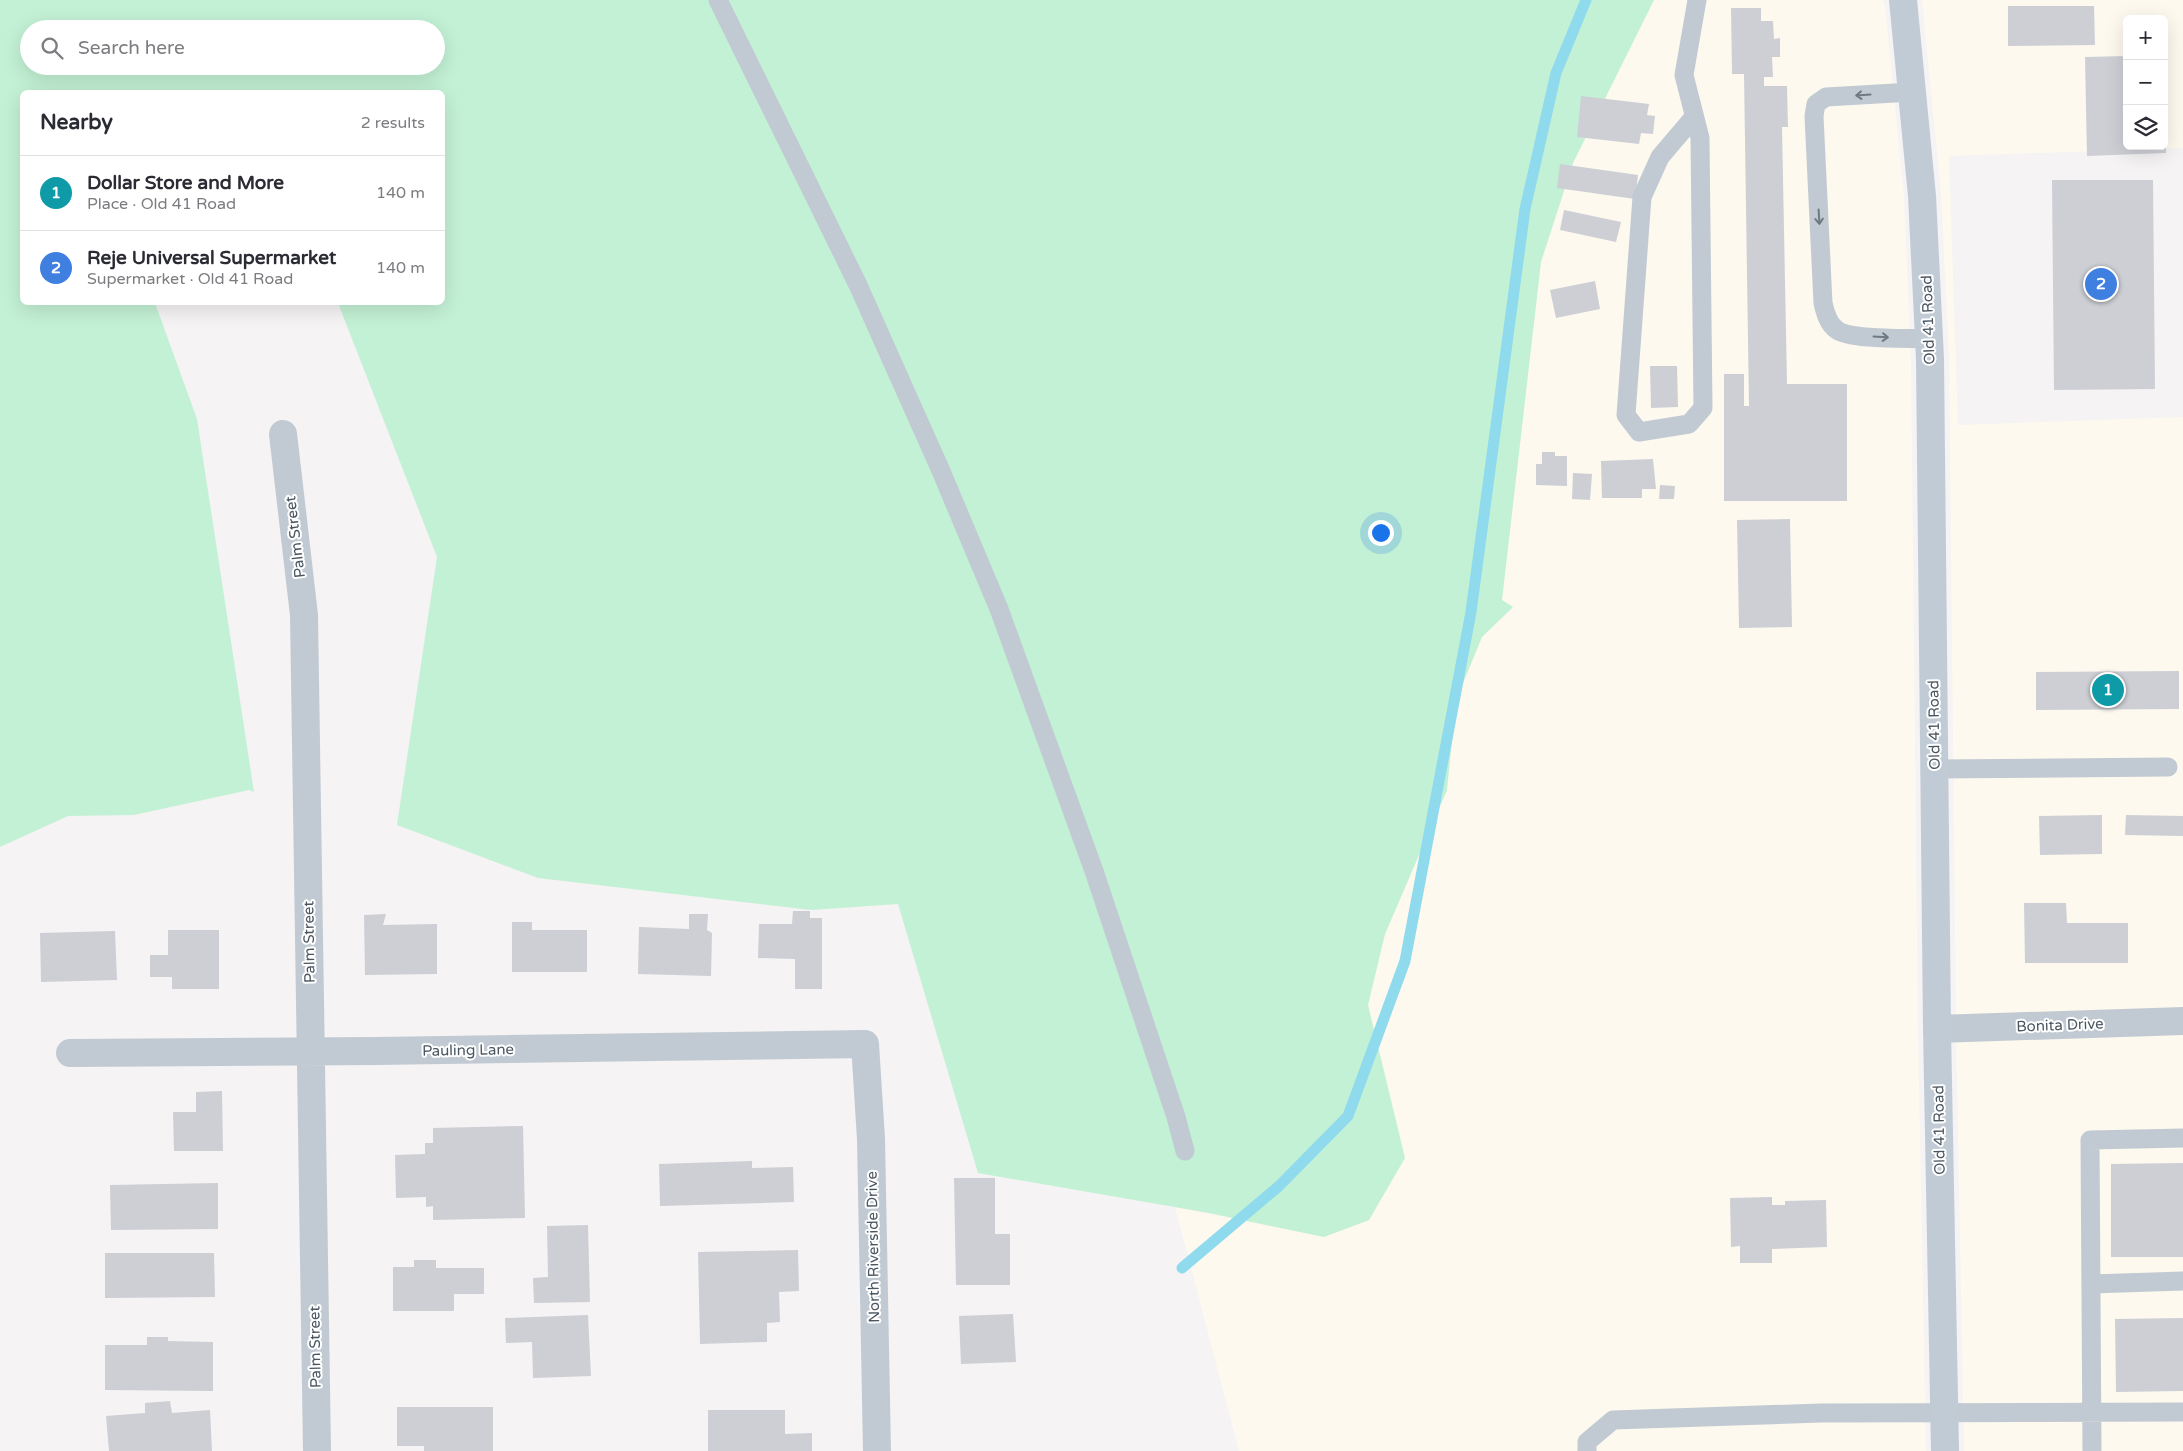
<!DOCTYPE html>
<meta charset="utf-8">
<style>
body{margin:0;font-family:"Varela Round",sans-serif;background:#f7f7f7;color:#2b2b33}
.controls{position:absolute;right:15px;top:15px;display:grid;overflow:hidden;border-radius:8px;box-shadow:0 5px 20px #0002}
.controls button{width:45px;height:45px;display:grid;place-items:center;padding:0;border:0;border-bottom:1px solid #e1e1e2;background:#fff;color:#2b2b33;font:25px sans-serif}
.you{position:absolute;left:1380px;top:532px;width:18px;height:18px;margin:-12px;border:4px solid #fff;border-radius:50%;background:#1a73e8;box-shadow:0 0 0 8px #1a73e833}
.badge{display:grid;place-items:center;width:32px;height:32px;border-radius:50%;background:#111827;color:#fff;font-size:16px;font-weight:700}
.pin{position:absolute;translate:-50% -50%;border:2px solid #fff;box-shadow:0 1px 5px #0006}
.list{margin:0;padding:0;list-style:none}
h2{display:flex;justify-content:space-between;align-items:center;height:65px;margin:0;padding:0 20px;font-size:21px}
h2 small{font-size:16px;font-weight:400;color:#7c7c81}
.list li{display:grid;grid-template-columns:32px 1fr auto;gap:15px;align-items:center;box-sizing:border-box;height:75px;padding:0 20px;border-top:1px solid #e1e1e2}
.list b{display:block;font-size:19px;white-space:nowrap}
.list p{margin:0;font-size:16px;white-space:nowrap;color:#7c7c81}
.list em{font-size:16px;font-style:normal;color:#7c7c81}
.icon{flex:none;width:28px;height:28px;fill:none;stroke:currentColor;stroke-width:2;stroke-linecap:round;stroke-linejoin:round}
.map{position:relative;flex:none;width:2183px;height:1451px;overflow:hidden}
.search{position:absolute;background:#fff;box-shadow:0 5px 20px #0002;left:20px;top:20px;width:425px;height:55px;display:flex;align-items:center;gap:12px;box-sizing:border-box;padding:0 18px;border-radius:28px;color:#7c7c81;font-size:19px}
.panel{position:absolute;background:#fff;box-shadow:0 5px 20px #0002;left:20px;top:90px;width:425px;height:215px;border-radius:8px}
.map>svg:first-child{display:block}
</style>
<div class="map">
<svg width="2183" height="1451" viewBox="0 0 2183 1451">
<rect width="100%" height="100%" fill="#f5f3f3"/>
<!-- commercial -->
<path fill="#fdf9ef" fill-rule="evenodd" d="M 1654,0 L 1883,0 L 1885,6 L 1904,197 L 1911,359 L 1918,1030 L 1926,1451 L 1239,1451 L 1175,1207 L 1324,1237 L 1369,1220 L 1404,1158 L 1368,1006 L 1385,934 L 1447,790 L 1456,701 L 1482,637 L 1513,608 L 1502,600 L 1541,262 L 1573,163 Z
M 1922,0 L 2183,0 L 2183,148 L 1949,156 L 1958,425 L 2183,417 L 2183,1451 L 1964,1451 L 1956,1029 L 1949,357 L 1941,193 ZM 2127,19 L 2164,19 L 2164,146 L 2127,146 Z"/>
<!-- green -->
<path fill="#c3f1d5" fill-rule="evenodd" d="M 0,0 L 1654,0 L 1573,163 L 1541,262 L 1502,600 L 1513,607 L 1482,637 L 1456,700 L 1447,790 L 1385,934 L 1368,1005 L 1405,1158 L 1369,1220 L 1324,1237 L 1209,1213 L 978,1173 L 898,904 L 811,910 L 538,878 L 397,825 L 437,557 L 338,303 L 442,302 L 442,92 L 22,92 L 22,302 L 155,303 L 197,419 L 254,792 L 249,790 L 134,815 L 68,816 L 0,847 ZM 29,29 L 436,29 L 436,66 L 29,66 Z"/>
<g fill="none" stroke-linecap="round" stroke-linejoin="round">
<!-- stream -->
<path stroke="#90daee" stroke-width="11" d="M 1182,1268 L 1279,1186 L 1348,1116 L 1405,961 L 1471,612 L 1525,209 L 1556,73 L 1586,0"/>
</g>
<!-- building -->
<path fill="#cdcfd5" d="M 2008,6 L 2094,6 L 2095,45 L 2008,46 Z
M 1731,8 L 1761,8 L 1761,21 L 1773,21 L 1774,39 L 1780,38 L 1780,57 L 1772,57 L 1773,77 L 1764,77 L 1764,86 L 1787,86 L 1788,127 L 1782,127 L 1787,384 L 1847,384 L 1847,501 L 1724,501 L 1724,374 L 1744,374 L 1744,406 L 1749,406 L 1744,74 L 1732,74 Z
M 2127,56 L 2127,146 L 2166,146 L 2166,153 L 2087,156 L 2085,57 Z
M 1581,96 L 1649,104 L 1647,115 L 1655,116 L 1653,134 L 1641,133 L 1639,144 L 1577,137 Z
M 1560,164 L 1638,175 L 1635,199 L 1557,188 Z
M 2052,180 L 2153,180 L 2155,389 L 2054,390 Z
M 1564,210 L 1621,222 L 1616,242 L 1560,230 Z
M 1595,281 L 1600,309 L 1556,318 L 1550,290 Z
M 1650,366 L 1677,366 L 1678,407 L 1651,408 Z
M 1542,452 L 1555,452 L 1555,456 L 1567,456 L 1567,486 L 1536,485 L 1536,464 L 1542,464 Z
M 1653,459 L 1656,489 L 1642,489 L 1642,498 L 1602,498 L 1601,461 Z
M 1573,473 L 1592,474 L 1590,500 L 1572,499 Z
M 1660,485 L 1675,486 L 1674,499 L 1659,499 Z
M 1790,519 L 1792,627 L 1739,628 L 1737,520 Z
M 2179,671 L 2179,709 L 2036,710 L 2036,672 Z
M 2102,815 L 2102,854 L 2040,855 L 2039,816 Z
M 2126,815 L 2183,816 L 2183,836 L 2125,835 Z
M 2024,903 L 2066,903 L 2067,923 L 2128,923 L 2128,963 L 2025,963 Z
M 793,911 L 810,911 L 810,918 L 822,918 L 822,989 L 795,989 L 795,959 L 758,958 L 759,924 L 792,924 Z
M 386,914 L 383,925 L 437,924 L 437,974 L 365,975 L 364,915 Z
M 689,914 L 708,914 L 707,930 L 712,933 L 711,976 L 638,974 L 639,927 L 689,929 Z
M 512,922 L 532,922 L 532,930 L 587,930 L 587,972 L 512,972 Z
M 168,930 L 219,930 L 219,989 L 172,989 L 172,977 L 150,977 L 150,955 L 168,955 Z
M 115,931 L 117,980 L 41,982 L 40,933 Z
M 222,1091 L 223,1151 L 174,1151 L 173,1112 L 196,1112 L 196,1092 Z
M 523,1126 L 525,1218 L 433,1220 L 433,1206 L 426,1207 L 426,1197 L 396,1198 L 395,1155 L 425,1154 L 425,1143 L 433,1143 L 433,1128 Z
M 752,1161 L 752,1168 L 793,1167 L 794,1202 L 660,1206 L 659,1164 Z
M 2183,1163 L 2183,1257 L 2111,1257 L 2111,1164 Z
M 954,1178 L 995,1178 L 995,1234 L 1010,1234 L 1010,1285 L 956,1285 Z
M 218,1183 L 218,1229 L 111,1230 L 110,1185 Z
M 1772,1197 L 1772,1205 L 1785,1205 L 1785,1201 L 1826,1200 L 1827,1247 L 1772,1249 L 1772,1263 L 1740,1263 L 1740,1246 L 1731,1247 L 1730,1198 Z
M 588,1225 L 590,1302 L 534,1303 L 533,1278 L 548,1277 L 547,1226 Z
M 798,1250 L 799,1291 L 779,1292 L 780,1322 L 767,1323 L 767,1342 L 700,1344 L 698,1252 Z
M 105,1253 L 214,1253 L 215,1297 L 105,1298 Z
M 414,1260 L 436,1260 L 436,1268 L 484,1268 L 484,1294 L 454,1294 L 454,1311 L 393,1311 L 393,1267 L 414,1267 Z
M 1013,1314 L 1016,1362 L 961,1364 L 959,1316 Z
M 588,1315 L 591,1376 L 533,1378 L 532,1342 L 506,1343 L 505,1318 Z
M 2183,1318 L 2183,1391 L 2116,1392 L 2115,1319 Z
M 147,1337 L 168,1337 L 168,1341 L 213,1342 L 213,1391 L 105,1390 L 105,1345 L 147,1345 Z
M 170,1401 L 172,1413 L 210,1410 L 212,1451 L 109,1451 L 106,1416 L 145,1413 L 145,1403 Z
M 397,1407 L 493,1407 L 493,1451 L 424,1451 L 424,1446 L 397,1446 Z
M 708,1410 L 785,1410 L 785,1434 L 812,1433 L 812,1451 L 708,1451 Z"/>
<g fill="none" stroke-linecap="round" stroke-linejoin="round">
<!-- lane -->
<path stroke="#c1cad2" stroke-width="19" d="M 718,0 L 858,285 L 941,471 L 999,609 L 1094,871 L 1176,1117 L 1185,1151
M 1912,92 L 1826,97 L 1816,104 L 1814,116 L 1823,303 C 1825,312 1828,324 1837,330 C 1849,340 1910,338 1929,339
M 1694,117 L 1660,157 L 1642,197 L 1626,415 L 1639,432 L 1689,424 L 1703,408 L 1700,138 L 1684,75 L 1697,0
M 1934,769 L 2168,767
M 2091,1284 L 2183,1281
M 1587,1451 L 1587,1442 L 1613,1420 L 1821,1413 L 2183,1412
M 2092,1451 L 2090,1140 L 2183,1138"/>
<!-- street -->
<path stroke="#c1cad2" stroke-width="28" d="M 283,434 L 304,615 L 317,1451
M 1937,1029 L 2183,1021
M 70,1053 L 377,1051 L 865,1044 L 871,1139 L 877,1451"/>
<!-- secondary -->
<path stroke="#c1cbd6" stroke-width="28" d="M 1903,0 L 1922,196 L 1930,359 L 1937,1029 L 1945,1451"/>
</g>
<!-- one-way arrows -->
<defs><path id="oneway-shaft" d="M-6 0H5M1.5-3L5.5 0L1.5 3" fill="none" stroke-width="1.6" stroke-linecap="round" stroke-linejoin="round" transform="scale(1.25)"/></defs>
<g stroke="#6e7983">
<use href="#oneway-shaft" transform="translate(1863 95) rotate(176)"/>
<use href="#oneway-shaft" transform="translate(1819 217) rotate(87)"/>
<use href="#oneway-shaft" transform="translate(1881 337) rotate(3)"/>
</g>
<g text-anchor="middle" stroke-width="4" stroke-linejoin="round" paint-order="stroke">
<!-- street labels -->
<g font-size="15" fill="#4a5661" stroke="#fff">
<text transform="translate(1928 320) rotate(-92)" y="5">Old 41 Road</text>
<text transform="translate(295 537) rotate(-97)" y="5">Palm Street</text>
<text transform="translate(1934 725) rotate(-91)" y="5">Old 41 Road</text>
<text transform="translate(309 942) rotate(-91)" y="5">Palm Street</text>
<text transform="translate(2060 1025) rotate(-2)" y="5">Bonita Drive</text>
<text transform="translate(468 1050) rotate(-1)" y="5">Pauling Lane</text>
<text transform="translate(1939 1130) rotate(-91)" y="5">Old 41 Road</text>
<text transform="translate(873 1247) rotate(-91)" y="5">North Riverside Drive</text>
<text transform="translate(315 1347) rotate(-91)" y="5">Palm Street</text>
</g>
</g>
</svg>
<div class="controls">
<button>+</button>
<button>−</button>
<button><svg class="icon" aria-label="layers" viewBox="0 0 24 24"><path d="M12 4l9 5-9 5-9-5zM3 14l9 5 9-5"/></svg></button>
</div>
<div class="you"></div>
<div class="pin badge" style="left:2108px;top:690px;background:#0f9aa8">1</div>
<div class="pin badge" style="left:2101px;top:284px;background:#3f7fe0">2</div>
<div class="search"><svg class="icon" aria-label="search" viewBox="0 0 24 24"><circle cx="10" cy="10" r="6"/><path d="M15 15l6 6"/></svg>Search here</div>
<section class="panel">
<h2>Nearby<small>2 results</small></h2>
<ul class="list">
<li><span class="badge" style="background:#0f9aa8">1</span><div><b>Dollar Store and More</b><p>Place · Old 41 Road</p></div><em>140 m</em></li>
<li><span class="badge" style="background:#3f7fe0">2</span><div><b>Reje Universal Supermarket</b><p>Supermarket · Old 41 Road</p></div><em>140 m</em></li>
</ul>
</section>
</div>
